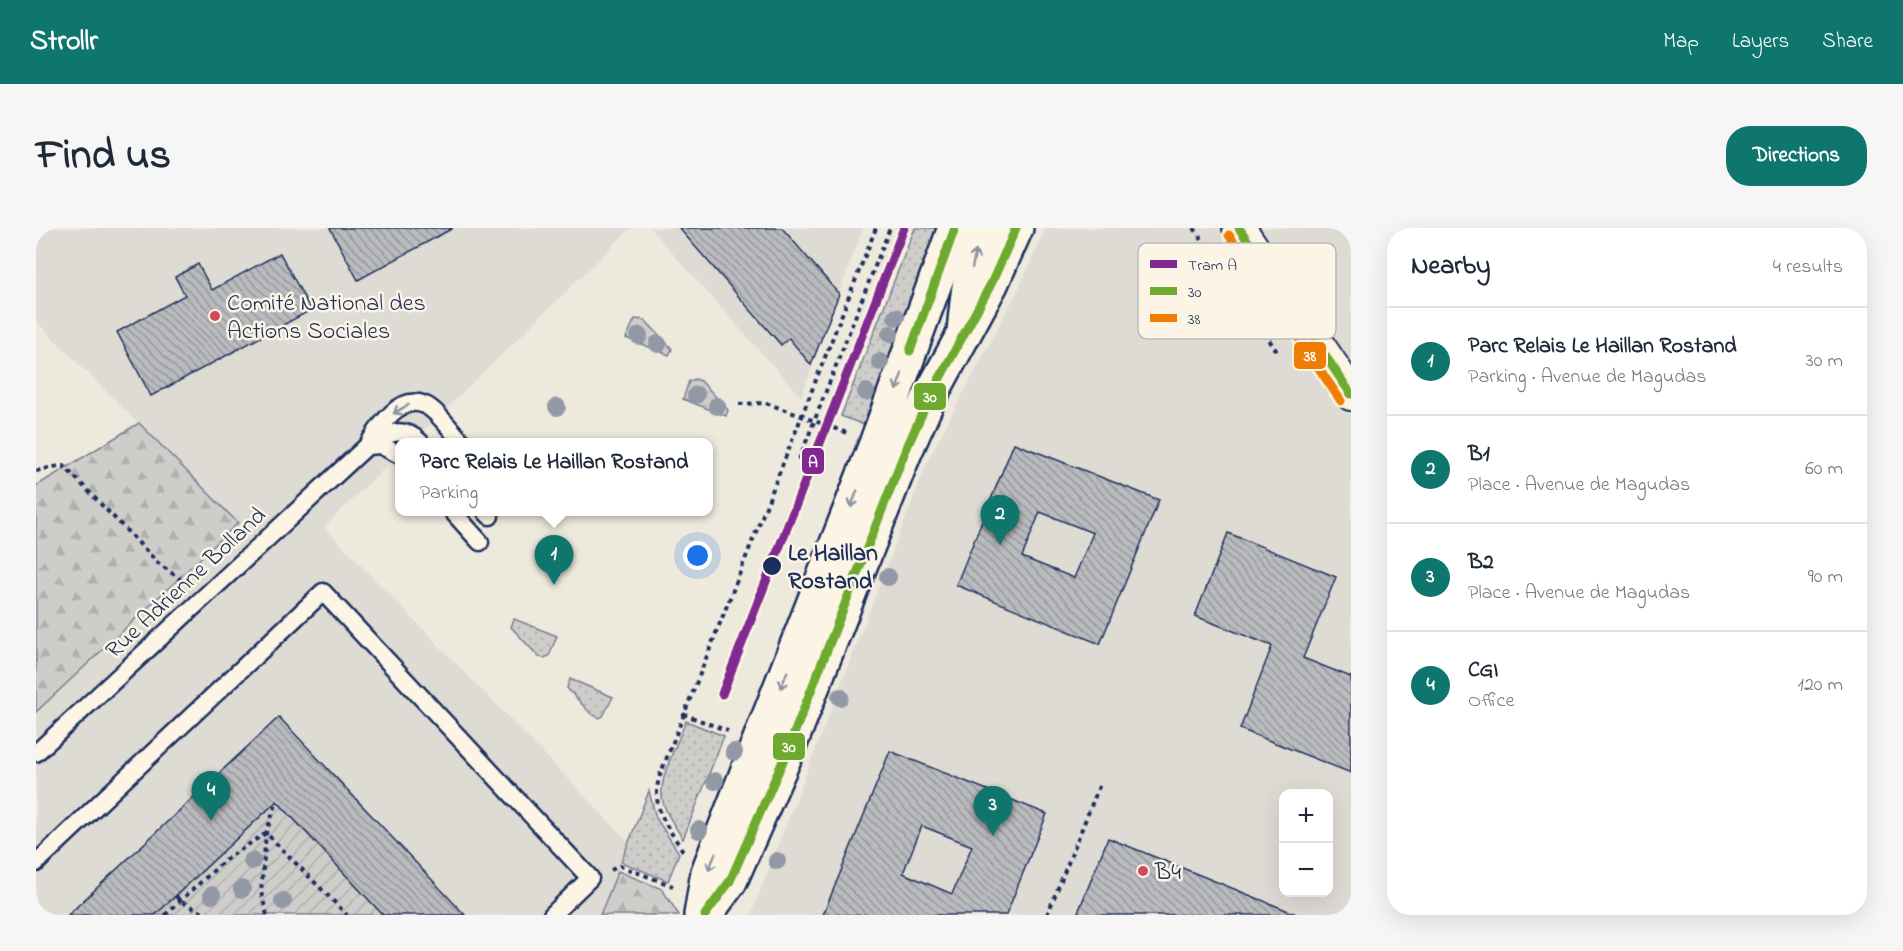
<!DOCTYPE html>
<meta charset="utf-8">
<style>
body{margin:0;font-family:"Indie Flower",sans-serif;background:#f6f6f7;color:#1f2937}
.controls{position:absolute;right:18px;bottom:18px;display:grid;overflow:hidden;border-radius:12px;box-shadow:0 6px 24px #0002}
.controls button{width:54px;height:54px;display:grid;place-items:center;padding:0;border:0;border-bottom:2px solid #e0e1e3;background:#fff;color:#1f2937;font:30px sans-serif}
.you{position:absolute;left:662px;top:328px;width:21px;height:21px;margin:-15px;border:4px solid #fff;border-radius:50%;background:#1a73e8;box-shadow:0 0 0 9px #1a73e833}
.badge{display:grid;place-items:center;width:39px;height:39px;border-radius:50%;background:#0f766e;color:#fff;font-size:20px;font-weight:700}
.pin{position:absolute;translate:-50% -50px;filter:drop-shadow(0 2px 3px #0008)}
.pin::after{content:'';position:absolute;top:32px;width:21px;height:18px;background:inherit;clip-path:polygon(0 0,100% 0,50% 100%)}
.popup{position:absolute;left:359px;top:210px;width:318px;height:78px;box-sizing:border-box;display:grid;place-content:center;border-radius:12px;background:#fff;filter:drop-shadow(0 2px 4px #0005);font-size:20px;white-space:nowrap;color:#747a83}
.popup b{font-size:22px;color:#1f2937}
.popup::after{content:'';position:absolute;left:50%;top:100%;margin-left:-12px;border:12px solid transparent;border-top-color:#fff}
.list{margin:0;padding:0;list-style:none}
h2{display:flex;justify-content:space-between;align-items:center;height:78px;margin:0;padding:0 24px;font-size:26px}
h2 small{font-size:20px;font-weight:400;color:#747a83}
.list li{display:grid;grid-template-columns:39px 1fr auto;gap:18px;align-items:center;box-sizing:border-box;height:108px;padding:0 24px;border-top:2px solid #e0e1e3}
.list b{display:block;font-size:22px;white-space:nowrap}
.list p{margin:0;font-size:20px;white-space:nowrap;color:#747a83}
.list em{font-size:20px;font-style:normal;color:#747a83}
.map{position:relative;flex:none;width:1315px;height:687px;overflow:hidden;border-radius:24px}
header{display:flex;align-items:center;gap:36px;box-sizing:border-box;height:84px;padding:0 30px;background:#0f766e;color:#fff}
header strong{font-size:28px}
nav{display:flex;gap:33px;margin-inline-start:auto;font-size:21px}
.intro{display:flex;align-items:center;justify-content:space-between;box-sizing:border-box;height:144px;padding:0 36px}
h1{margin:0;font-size:42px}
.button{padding:15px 27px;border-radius:24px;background:#0f766e;color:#fff;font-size:21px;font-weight:700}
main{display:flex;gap:36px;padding:0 36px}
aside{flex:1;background:#fff;border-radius:24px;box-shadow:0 6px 24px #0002}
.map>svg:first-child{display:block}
</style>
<header>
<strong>Strollr</strong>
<nav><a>Map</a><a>Layers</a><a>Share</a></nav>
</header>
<div class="intro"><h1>Find us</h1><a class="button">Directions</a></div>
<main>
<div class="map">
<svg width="1315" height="687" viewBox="0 0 1315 687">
<defs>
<pattern id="grass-dots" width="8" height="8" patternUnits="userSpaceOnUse" patternTransform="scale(1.5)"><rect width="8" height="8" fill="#cfcdca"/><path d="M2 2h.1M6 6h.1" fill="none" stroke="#b1b0b0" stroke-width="1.8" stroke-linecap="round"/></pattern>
<pattern id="forest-firs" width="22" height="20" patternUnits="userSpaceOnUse" patternTransform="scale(1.5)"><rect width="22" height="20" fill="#cfcdca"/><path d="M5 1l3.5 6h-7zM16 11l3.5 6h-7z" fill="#b1b0b0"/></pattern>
<pattern id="garden-furrows" width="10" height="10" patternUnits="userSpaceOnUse" patternTransform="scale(1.5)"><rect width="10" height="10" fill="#cfcdca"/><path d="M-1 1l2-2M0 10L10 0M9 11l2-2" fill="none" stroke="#b1b0b0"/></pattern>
<pattern id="building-back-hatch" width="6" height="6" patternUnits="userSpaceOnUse" patternTransform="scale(1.5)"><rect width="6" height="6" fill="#babbbe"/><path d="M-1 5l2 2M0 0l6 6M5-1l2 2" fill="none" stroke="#96989e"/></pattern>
</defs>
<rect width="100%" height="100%" fill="#eee9dd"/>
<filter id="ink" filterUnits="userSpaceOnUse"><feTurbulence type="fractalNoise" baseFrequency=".0167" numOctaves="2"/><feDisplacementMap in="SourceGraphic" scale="12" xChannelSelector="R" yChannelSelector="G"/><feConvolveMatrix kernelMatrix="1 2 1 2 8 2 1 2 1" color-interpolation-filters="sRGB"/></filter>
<g filter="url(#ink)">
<!-- built -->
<path fill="#dedbd4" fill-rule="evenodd" d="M 0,0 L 595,0 L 376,214 L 364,214 L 363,226 L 288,299 L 593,614 L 564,687 L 0,687 L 0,484 L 202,295 L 0,93 Z
M 614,0 L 827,0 L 765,169 Z
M 1010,0 L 1315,0 L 1315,687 L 715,687 L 893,230 L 984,58 ZM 1248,566 L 1292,566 L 1292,664 L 1248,664 Z"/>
<!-- grass -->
<path fill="url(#grass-dots)" stroke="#757e94" stroke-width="1.5" d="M 879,0 L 905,0 L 836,200 L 805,188 Z
M 599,91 L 609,92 L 636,121 L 633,127 L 590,110 Z
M 659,151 L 665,153 L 692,182 L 690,188 L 647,171 L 653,153 Z
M 478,391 L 521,408 L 513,428 L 508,430 L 503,429 L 475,399 Z
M 534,451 L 577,469 L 567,488 L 564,490 L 555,486 L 531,460 Z
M 650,493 L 688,508 L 647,611 C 640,599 628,584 626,569 C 623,549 643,512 650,493 Z
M 613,563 L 620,590 L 643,625 L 632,653 L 585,634 Z"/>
<!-- forest -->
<path fill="url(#forest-firs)" stroke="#757e94" stroke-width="1.5" d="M 103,195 L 202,295 L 0,484 L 0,258 Z
M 582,643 L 626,661 L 643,687 L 564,687 Z"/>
<!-- garden -->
<path fill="url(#garden-furrows)" stroke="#757e94" stroke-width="1.5" d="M 241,573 L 347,687 L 119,687 Z"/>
<!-- building -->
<path fill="url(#building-back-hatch)" stroke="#1b2f5e" stroke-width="1.5" fill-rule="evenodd" d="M 294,0 L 417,0 L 322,52 Z
M 643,0 L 746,0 L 803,66 L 775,137 L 753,110 L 745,117 Z
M 244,25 L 275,82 L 115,168 L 81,104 L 149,67 L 139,49 L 162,36 L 176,62 Z
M 978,215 L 1123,272 L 1064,416 L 920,357 ZM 1004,284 L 1057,305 L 1038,350 L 986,329 Z
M 1192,305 L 1300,349 L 1267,430 L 1315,449 L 1315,545 L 1204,501 L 1236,418 L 1159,388 Z
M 243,489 L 429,687 L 347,687 L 241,573 L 119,687 L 32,687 Z
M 854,523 L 1011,586 L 970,687 L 787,687 ZM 886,598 L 936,618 L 916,666 L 867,645 Z
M 1072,610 L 1260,686 L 1260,687 L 1041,687 Z"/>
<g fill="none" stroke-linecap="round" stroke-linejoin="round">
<defs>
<path id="lane" d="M 334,216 C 352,205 368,197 384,214
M 331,218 L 344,217 L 364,227
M 417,284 L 444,314
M 450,284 L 454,288
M 0,525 L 331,218 C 342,201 363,165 389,177 C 401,182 417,205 426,214
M 0,635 L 287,364 L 554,650 L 516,687"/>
<path id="street" d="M 1203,0 L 1315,166"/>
<path id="secondary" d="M 928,105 C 931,69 935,34 947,0"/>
<path id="primary" d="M 665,687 L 672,644 L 840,216 L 919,0
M 669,687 L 694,653 L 750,526 L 868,226 L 892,172 L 955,56 L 980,0"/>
</defs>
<!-- lane casing -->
<use href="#lane" stroke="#1b2f5e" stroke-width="21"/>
<!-- street casing -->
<use href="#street" stroke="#1b2f5e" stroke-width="36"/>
<!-- secondary casing -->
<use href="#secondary" stroke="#1b2f5e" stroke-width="38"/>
<!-- primary casing -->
<use href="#primary" stroke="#1b2f5e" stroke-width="38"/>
<!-- path -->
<path stroke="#1b2f5e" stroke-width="4" stroke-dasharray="4.5 4.5" stroke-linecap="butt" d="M 1158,0 L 1242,125
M 703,176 L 730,175 L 811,205
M 763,232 L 854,0
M 0,243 L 27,237 L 122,335 L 148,354
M 647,486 L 692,503
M 647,623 C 630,596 614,579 624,547 L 840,0
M 575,642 L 584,638 L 637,658
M 140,668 L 144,673 L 171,687
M 129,687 L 189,632 L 230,605 L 311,687
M 231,687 L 225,664 L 230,605 L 241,573
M 1011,687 L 1064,556"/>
<!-- lane -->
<use href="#lane" stroke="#fcf5e5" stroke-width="16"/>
<!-- street -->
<use href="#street" stroke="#fcf5e5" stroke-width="32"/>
<!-- secondary -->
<use href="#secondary" stroke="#fcf5e5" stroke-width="33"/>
<!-- primary -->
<use href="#primary" stroke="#fcf5e5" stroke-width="33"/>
<defs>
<path id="bus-1" d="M 1203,0 L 1315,166
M 874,123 L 919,0
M 669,687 L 694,653 L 750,526 L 868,226 L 892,172 L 955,56 L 980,0"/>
<path id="bus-2" d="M 1193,7 L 1305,173"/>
</defs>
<!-- bus-1 casing -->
<use href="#bus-1" stroke="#fcf5e5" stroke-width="14"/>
<!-- bus-2 casing -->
<use href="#bus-2" stroke="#fcf5e5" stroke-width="14"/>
<!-- bus-1 -->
<use href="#bus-1" stroke="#6daa2f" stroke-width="9"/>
<!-- bus-2 -->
<use href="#bus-2" stroke="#ee7d01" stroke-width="9"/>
<defs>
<path id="tram-1" d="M 686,466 L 868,0"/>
</defs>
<!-- tram-1 casing -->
<use href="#tram-1" stroke="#fcf5e5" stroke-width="14"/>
<!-- tram-1 -->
<use href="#tram-1" stroke="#802990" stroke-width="9"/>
</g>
<!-- trees -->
<g fill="#9398a6">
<circle cx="860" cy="89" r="9"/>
<circle cx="854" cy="106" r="9"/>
<circle cx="603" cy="108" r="9"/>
<circle cx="622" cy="116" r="9"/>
<circle cx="844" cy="134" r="9"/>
<circle cx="830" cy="164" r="9"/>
<circle cx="660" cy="167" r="9"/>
<circle cx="681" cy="178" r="9"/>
<circle cx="521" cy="179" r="9"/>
<circle cx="852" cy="349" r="9"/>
<circle cx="804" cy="469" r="9"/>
<circle cx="698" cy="524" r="9"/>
<circle cx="679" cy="553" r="9"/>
<circle cx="663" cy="602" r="9"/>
<circle cx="216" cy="633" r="9"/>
<circle cx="741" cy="633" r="9"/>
<circle cx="206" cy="661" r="9"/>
<circle cx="176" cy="667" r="9"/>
<circle cx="247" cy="673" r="9"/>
</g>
<!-- one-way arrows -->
<defs><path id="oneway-shaft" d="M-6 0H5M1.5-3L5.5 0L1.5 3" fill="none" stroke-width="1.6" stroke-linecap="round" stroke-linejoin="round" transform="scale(1.5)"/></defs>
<g stroke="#8c92a2">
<use href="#oneway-shaft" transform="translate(938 31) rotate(-78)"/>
<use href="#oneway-shaft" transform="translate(863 154) rotate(110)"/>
<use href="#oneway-shaft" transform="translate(365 181) rotate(149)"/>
<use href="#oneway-shaft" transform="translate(818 271) rotate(111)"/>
<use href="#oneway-shaft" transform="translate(748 452) rotate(111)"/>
<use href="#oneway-shaft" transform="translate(676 634) rotate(112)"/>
</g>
</g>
<!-- markers -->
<g fill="#d1495b" stroke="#fcf5e5" stroke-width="2">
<circle cx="179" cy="88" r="6"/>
<circle cx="1107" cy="643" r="6"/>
</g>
<circle fill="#1b2f5e" stroke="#fcf5e5" stroke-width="2" cx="736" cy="338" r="10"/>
<g text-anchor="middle" stroke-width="5" stroke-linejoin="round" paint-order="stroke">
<!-- poi labels -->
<g font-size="24" fill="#1b2f5e" stroke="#fcf5e5" text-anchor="start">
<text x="191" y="82">Comité National des<tspan x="191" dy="28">Actions Sociales</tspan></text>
<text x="1119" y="651">B4</text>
</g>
<!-- stop labels -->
<g font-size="24" font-weight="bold" fill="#1b2f5e" stroke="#fcf5e5" text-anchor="start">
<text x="752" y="332">Le Haillan<tspan x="752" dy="28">Rostand</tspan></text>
</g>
<!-- street labels -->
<g font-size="24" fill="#1b2f5e" stroke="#fcf5e5">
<text transform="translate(149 354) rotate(-43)" y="8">Rue Adrienne Bolland</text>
</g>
</g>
<!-- legend -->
<rect x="1102" y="15" width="198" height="96" rx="9" fill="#fcf5e5" stroke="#b8babc" stroke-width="1.5"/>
<rect x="1114" y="32" width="27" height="8" fill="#802990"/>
<rect x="1114" y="59" width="27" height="8" fill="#6daa2f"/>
<rect x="1114" y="86" width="27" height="8" fill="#ee7d01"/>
<g font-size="16" fill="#1b2f5e">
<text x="1152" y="42">Tram A</text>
<text x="1152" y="69">30</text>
<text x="1152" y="96">38</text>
</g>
<g stroke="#fcf5e5" stroke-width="2">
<rect x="1257" y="113" width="34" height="29" rx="6" fill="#ee7d01"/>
<rect x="877" y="154" width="34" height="29" rx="6" fill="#6daa2f"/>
<rect x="765" y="219" width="24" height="28" rx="6" fill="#802990"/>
<rect x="736" y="504" width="34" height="29" rx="6" fill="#6daa2f"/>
</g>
<g font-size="16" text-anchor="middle" font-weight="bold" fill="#fff">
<text x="1274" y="133">38</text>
<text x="894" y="174">30</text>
<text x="777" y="239">A</text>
<text x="753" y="524">30</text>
</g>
</svg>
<div class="controls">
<button>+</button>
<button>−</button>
</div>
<div class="you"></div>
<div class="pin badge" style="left:518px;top:357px">1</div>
<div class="popup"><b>Parc Relais Le Haillan Rostand</b>Parking</div>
<div class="pin badge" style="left:964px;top:317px">2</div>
<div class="pin badge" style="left:957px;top:608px">3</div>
<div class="pin badge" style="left:175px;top:593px">4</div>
</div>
<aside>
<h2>Nearby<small>4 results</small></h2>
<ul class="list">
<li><span class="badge">1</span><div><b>Parc Relais Le Haillan Rostand</b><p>Parking · Avenue de Magudas</p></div><em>30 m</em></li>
<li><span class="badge">2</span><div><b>B1</b><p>Place · Avenue de Magudas</p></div><em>60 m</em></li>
<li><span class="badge">3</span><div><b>B2</b><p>Place · Avenue de Magudas</p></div><em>90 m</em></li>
<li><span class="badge">4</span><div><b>CGI</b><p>Office</p></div><em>120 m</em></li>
</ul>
</aside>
</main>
